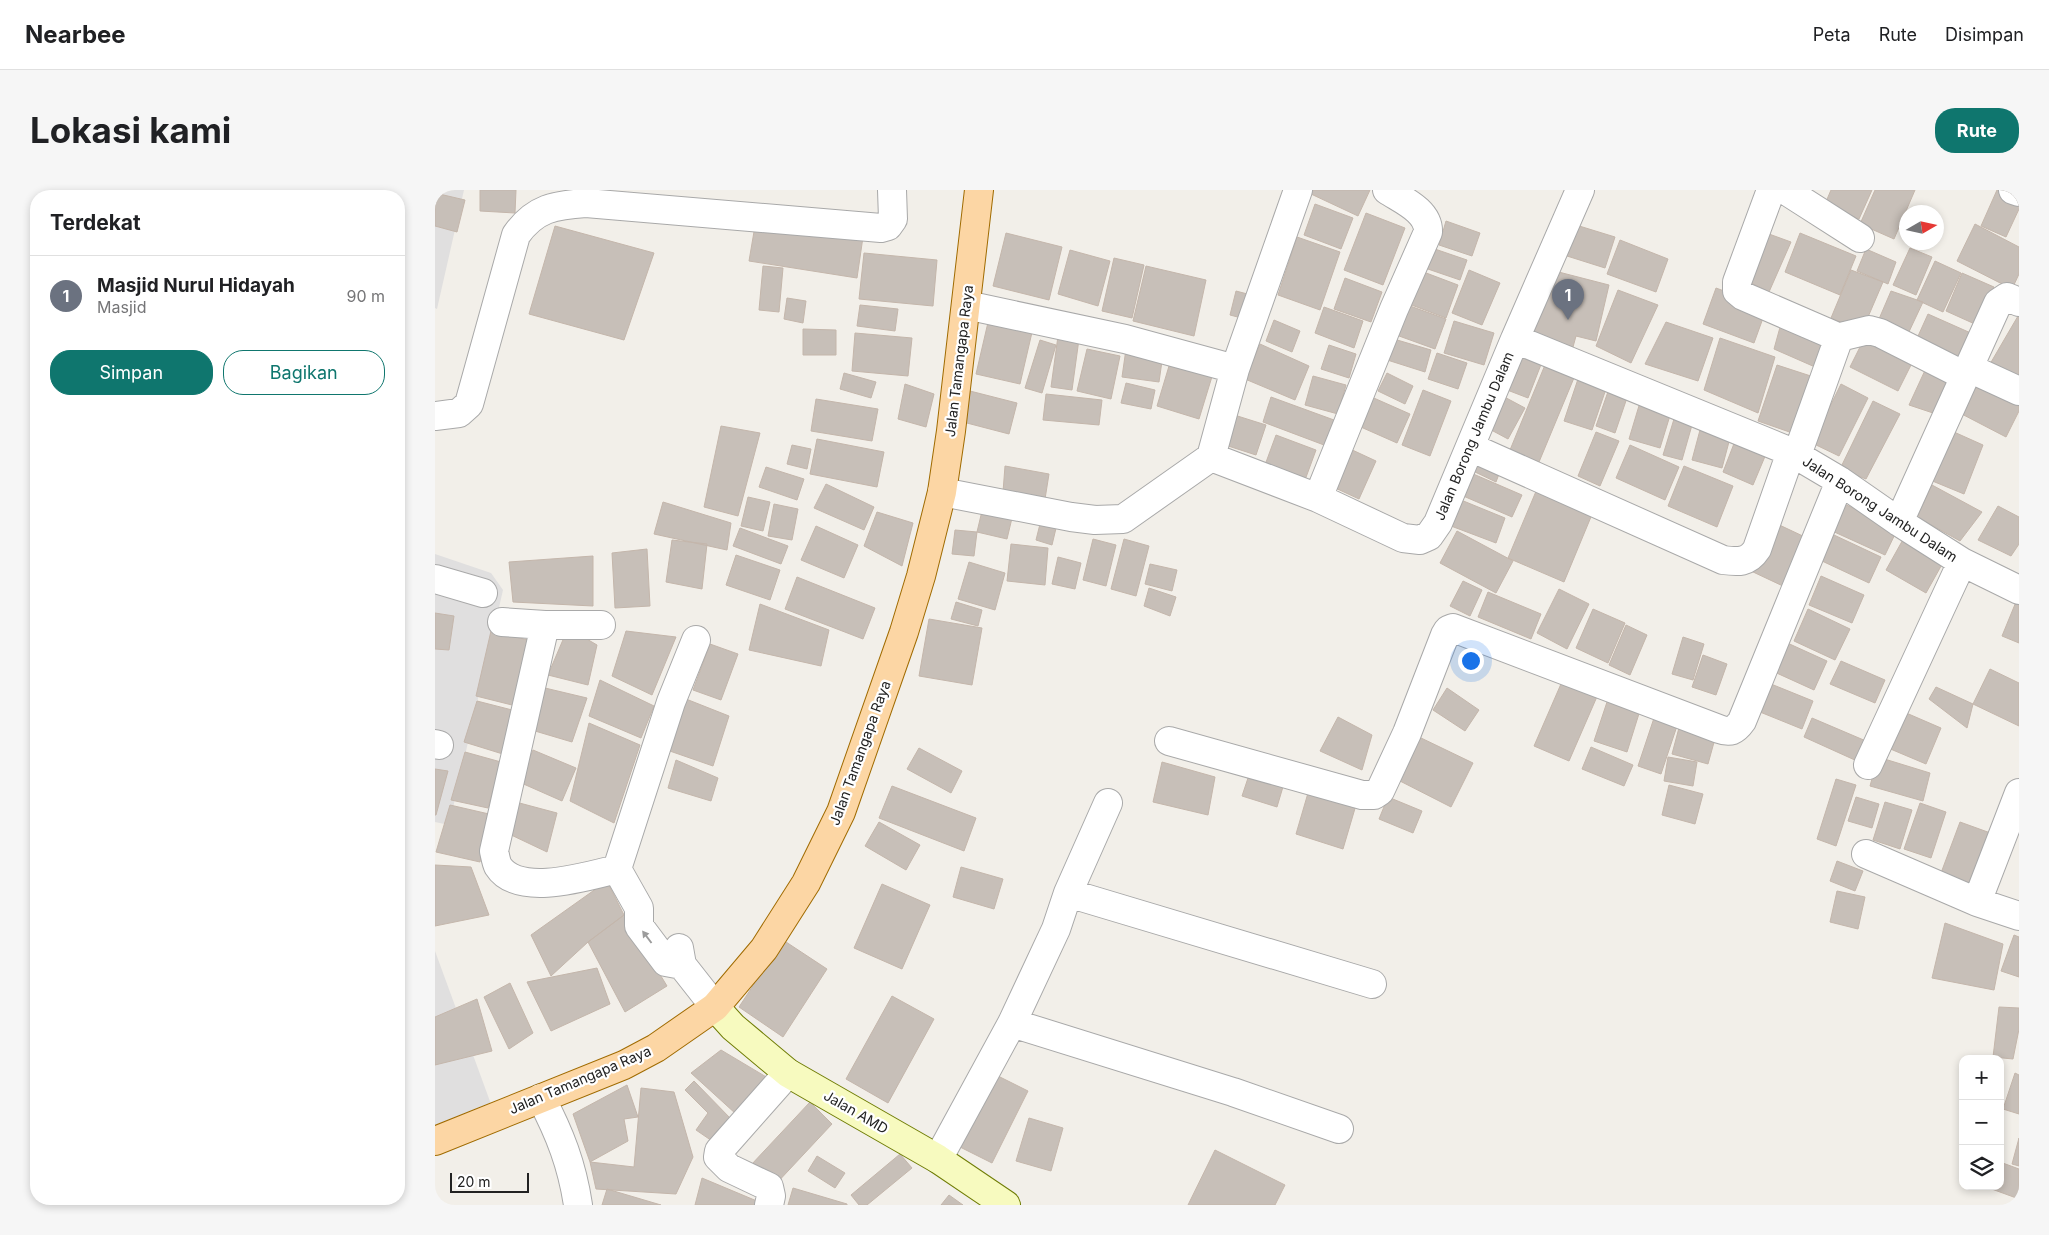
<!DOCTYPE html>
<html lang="id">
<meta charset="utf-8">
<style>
body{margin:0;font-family:Inter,sans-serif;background:#f6f6f6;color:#202124}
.controls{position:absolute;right:15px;bottom:15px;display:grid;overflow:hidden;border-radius:10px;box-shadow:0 2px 8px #0003}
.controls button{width:45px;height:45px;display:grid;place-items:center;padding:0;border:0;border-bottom:1px solid #e0e0e0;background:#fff;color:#202124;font:25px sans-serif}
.compass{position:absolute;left:1464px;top:15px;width:45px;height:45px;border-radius:50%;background:#fff;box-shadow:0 2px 8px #0003;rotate:81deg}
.scale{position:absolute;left:15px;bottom:12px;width:79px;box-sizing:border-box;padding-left:5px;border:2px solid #222;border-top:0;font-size:14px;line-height:18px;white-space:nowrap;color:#222;-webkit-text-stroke:4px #fff;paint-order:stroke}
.you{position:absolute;left:1035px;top:470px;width:18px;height:18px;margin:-12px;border:4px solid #fff;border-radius:50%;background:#1a73e8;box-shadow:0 0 0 8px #1a73e833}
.badge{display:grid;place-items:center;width:32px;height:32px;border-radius:50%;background:#0f766e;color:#fff;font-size:16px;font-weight:700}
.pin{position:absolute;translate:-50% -41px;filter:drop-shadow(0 1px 2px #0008)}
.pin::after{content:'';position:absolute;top:26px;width:18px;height:15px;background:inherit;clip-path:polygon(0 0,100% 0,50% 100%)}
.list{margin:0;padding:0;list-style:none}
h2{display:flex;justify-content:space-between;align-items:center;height:65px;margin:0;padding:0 20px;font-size:21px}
h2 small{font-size:16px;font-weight:400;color:#757577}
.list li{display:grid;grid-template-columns:32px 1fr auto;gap:15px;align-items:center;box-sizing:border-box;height:80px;padding:0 20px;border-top:1px solid #e0e0e0}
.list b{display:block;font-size:19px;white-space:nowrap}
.list p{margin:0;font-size:16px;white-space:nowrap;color:#757577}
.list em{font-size:16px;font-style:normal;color:#757577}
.actions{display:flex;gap:10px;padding:15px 20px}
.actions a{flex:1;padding:11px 0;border:1px solid #0f766e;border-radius:20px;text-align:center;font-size:18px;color:#0f766e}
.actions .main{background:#0f766e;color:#fff}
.icon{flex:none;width:28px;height:28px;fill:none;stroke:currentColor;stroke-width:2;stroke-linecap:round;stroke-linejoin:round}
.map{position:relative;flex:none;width:1584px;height:1015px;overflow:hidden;border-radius:20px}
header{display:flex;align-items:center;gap:30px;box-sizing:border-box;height:70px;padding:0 25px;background:#fff;border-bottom:1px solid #e0e0e0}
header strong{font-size:24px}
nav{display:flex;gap:28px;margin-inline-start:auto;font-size:18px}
.intro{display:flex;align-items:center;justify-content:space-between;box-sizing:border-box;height:120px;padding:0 30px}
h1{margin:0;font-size:35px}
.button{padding:12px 22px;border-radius:20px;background:#0f766e;color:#fff;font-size:18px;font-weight:700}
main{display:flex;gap:30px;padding:0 30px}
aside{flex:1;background:#fff;border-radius:20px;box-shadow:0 2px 8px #0003}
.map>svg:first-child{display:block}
</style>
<header>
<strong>Nearbee</strong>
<nav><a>Peta</a><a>Rute</a><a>Disimpan</a></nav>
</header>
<div class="intro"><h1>Lokasi kami</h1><a class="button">Rute</a></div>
<main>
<aside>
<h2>Terdekat<small></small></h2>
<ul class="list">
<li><span class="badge" style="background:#6b7280">1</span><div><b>Masjid Nurul Hidayah</b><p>Masjid</p></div><em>90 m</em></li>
</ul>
<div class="actions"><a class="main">Simpan</a><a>Bagikan</a></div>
</aside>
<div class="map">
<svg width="1584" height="1015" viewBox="0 0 1584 1015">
<rect width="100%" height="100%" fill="#f2efe9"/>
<!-- residential -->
<path fill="#e0dfdf" d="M 0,0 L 29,0 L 2,119 L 0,118 Z
M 0,364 L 56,383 L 68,400 L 14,635 L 0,632 Z
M 0,761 L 60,925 L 0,953 Z"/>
<!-- building -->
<path fill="#c7bfb8" stroke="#c4b6ab" d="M 45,0 L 81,0 L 80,23 L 45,21 Z
M 878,0 L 935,0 L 923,26 L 876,4 Z
M 1396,0 L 1437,0 L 1424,29 L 1390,14 Z
M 1440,0 L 1480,0 L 1459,49 L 1425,34 Z
M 1562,0 L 1571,0 L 1584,6 L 1584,19 L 1571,47 L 1546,36 Z
M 0,3 L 30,10 L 22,42 L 0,36 Z
M 880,14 L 918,28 L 906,59 L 869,45 Z
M 931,23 L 970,38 L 948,95 L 909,80 Z
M 321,30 L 428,47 L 422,88 L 314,71 Z
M 1011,31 L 1045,43 L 1037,66 L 1004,55 Z
M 1540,34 L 1584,57 L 1584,84 L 1577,99 L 1522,71 Z
M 1141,35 L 1180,47 L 1170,78 L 1132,66 Z
M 120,36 L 219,63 L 189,150 L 94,124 Z
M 1323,40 L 1356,52 L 1334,102 L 1306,88 Z
M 571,43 L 627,57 L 614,110 L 558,96 Z
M 1365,43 L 1421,66 L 1405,105 L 1350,82 Z
M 862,47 L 905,62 L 885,120 L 843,105 Z
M 1185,50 L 1233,69 L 1221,102 L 1172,84 Z
M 994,57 L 1032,70 L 1025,90 L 987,77 Z
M 1475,58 L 1497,67 L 1481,105 L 1458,95 Z
M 1431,59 L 1461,72 L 1453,94 L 1422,81 Z
M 635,60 L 675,71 L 663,116 L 623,104 Z
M 429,63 L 502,70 L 498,116 L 424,109 Z
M 679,68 L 709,75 L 697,128 L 667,121 Z
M 1500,71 L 1526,83 L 1508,122 L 1482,110 Z
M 328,76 L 348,78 L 344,122 L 324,120 Z
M 711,76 L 771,90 L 759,146 L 698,131 Z
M 978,78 L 1023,95 L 1011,128 L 966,111 Z
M 1112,79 L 1174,95 L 1161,151 L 1141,146 L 1138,157 L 1095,147 Z
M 1034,80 L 1065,93 L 1047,135 L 1017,123 Z
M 1416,80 L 1448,92 L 1427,141 L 1396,128 Z
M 1527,83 L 1559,97 L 1542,135 L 1511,121 Z
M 910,88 L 947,102 L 936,132 L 899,119 Z
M 1281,98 L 1332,117 L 1319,153 L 1268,134 Z
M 1183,100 L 1223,115 L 1196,173 L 1161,156 Z
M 801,101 L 820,106 L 814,130 L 795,125 Z
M 1456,101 L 1488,112 L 1472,146 L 1441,136 Z
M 352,108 L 371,111 L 368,133 L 349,129 Z
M 964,112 L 1011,129 L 1000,159 L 953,142 Z
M 425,115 L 463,119 L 460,141 L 422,136 Z
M 889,117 L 928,131 L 919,158 L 880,143 Z
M 1493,124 L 1538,144 L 1521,179 L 1479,155 Z
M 1583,126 L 1584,127 L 1584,191 L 1555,174 Z
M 554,128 L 598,138 L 585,194 L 541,184 Z
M 839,130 L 865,141 L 857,162 L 831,151 Z
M 1347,130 L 1390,149 L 1380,177 L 1339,159 Z
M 1019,131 L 1059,143 L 1049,175 L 1009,163 Z
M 1231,132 L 1278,148 L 1263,191 L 1210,174 Z
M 368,139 L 401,140 L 401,165 L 368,165 Z
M 1433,141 L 1481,165 L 1463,201 L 1415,177 Z
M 420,143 L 477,148 L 473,186 L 417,181 Z
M 623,146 L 644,149 L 637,200 L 616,197 Z
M 952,147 L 996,160 L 990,182 L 946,168 Z
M 1285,148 L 1340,167 L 1323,223 L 1269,200 Z
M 605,150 L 621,155 L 607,203 L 590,198 Z
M 825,154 L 874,176 L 860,210 L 810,189 Z
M 894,155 L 921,164 L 914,188 L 886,179 Z
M 652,159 L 685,166 L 676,209 L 642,201 Z
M 691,159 L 728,164 L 724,192 L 687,187 Z
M 1081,162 L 1107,172 L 1093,208 L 1067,198 Z
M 1002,163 L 1032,173 L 1023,199 L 993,189 Z
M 737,166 L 779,180 L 764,229 L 722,216 Z
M 1112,170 L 1141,183 L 1104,272 L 1075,260 Z
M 1342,175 L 1385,189 L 1363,245 L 1323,231 Z
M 1492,176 L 1519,189 L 1504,225 L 1474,215 Z
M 409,183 L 441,192 L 436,208 L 405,199 Z
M 952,183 L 978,196 L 970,214 L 943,201 Z
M 1145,183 L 1173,193 L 1157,240 L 1129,231 Z
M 878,186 L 911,195 L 903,224 L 870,215 Z
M 1538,187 L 1584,212 L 1584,221 L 1571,247 L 1521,221 Z
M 691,193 L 720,200 L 716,219 L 686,213 Z
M 1176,193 L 1195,199 L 1180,243 L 1161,236 Z
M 470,194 L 499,204 L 491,237 L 463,229 Z
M 1406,194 L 1433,208 L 1404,266 L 1377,253 Z
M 988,200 L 1016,211 L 995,266 L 967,255 Z
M 535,201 L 582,213 L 574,244 L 528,232 Z
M 1062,203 L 1090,218 L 1073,249 L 1045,234 Z
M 611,204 L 667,210 L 664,235 L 608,230 Z
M 932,205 L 975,224 L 962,253 L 919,234 Z
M 836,207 L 899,230 L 889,255 L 828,232 Z
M 381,209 L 443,219 L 437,251 L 376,241 Z
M 1206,209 L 1237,219 L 1225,258 L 1194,249 Z
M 1438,211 L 1465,224 L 1431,289 L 1405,279 Z
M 793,223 L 831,235 L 821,265 L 784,253 Z
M 1239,229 L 1257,235 L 1247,270 L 1228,265 Z
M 286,236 L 325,243 L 303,326 L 269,317 Z
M 1265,240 L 1295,248 L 1287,278 L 1257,270 Z
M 1161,242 L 1184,251 L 1165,296 L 1143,286 Z
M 1519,242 L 1548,255 L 1529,304 L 1495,290 Z
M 841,245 L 881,260 L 870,290 L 830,275 Z
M 382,249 L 449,262 L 442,297 L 375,284 Z
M 1300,251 L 1331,264 L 1318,295 L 1288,282 Z
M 357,255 L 376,259 L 372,279 L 352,274 Z
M 1195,255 L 1244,277 L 1230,310 L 1181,288 Z
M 913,258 L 941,271 L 924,309 L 896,296 Z
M 1045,266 L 1067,276 L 1061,292 L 1038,281 Z
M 570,276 L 614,284 L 610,309 L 568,302 Z
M 1249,276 L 1298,296 L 1282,337 L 1233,316 Z
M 331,277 L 369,289 L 362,310 L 324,297 Z
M 1029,280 L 1087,305 L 1077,327 L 1019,302 Z
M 391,294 L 439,317 L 429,340 L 379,318 Z
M 1497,295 L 1547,322 L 1525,351 L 1482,327 Z
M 1102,299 L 1158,322 L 1129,392 L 1073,368 Z
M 313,307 L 335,312 L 328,341 L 306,336 Z
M 1026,310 L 1070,328 L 1061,353 L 1016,336 Z
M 228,312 L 296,333 L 292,360 L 219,344 Z
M 1407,313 L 1463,338 L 1450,365 L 1395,340 Z
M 339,314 L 363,319 L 357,350 L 333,346 Z
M 1563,316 L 1584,327 L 1584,354 L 1576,366 L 1543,350 Z
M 547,321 L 577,328 L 572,349 L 542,342 Z
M 442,322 L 478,333 L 467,376 L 429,356 Z
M 606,330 L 622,334 L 617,355 L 601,350 Z
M 1338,332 L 1372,348 L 1350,397 L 1316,381 Z
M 381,336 L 423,355 L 409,388 L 366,370 Z
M 305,338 L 353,356 L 346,374 L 298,356 Z
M 520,340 L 542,342 L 539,366 L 517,364 Z
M 1022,341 L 1078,371 L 1061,403 L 1005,373 Z
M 1399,345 L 1446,367 L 1434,393 L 1387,371 Z
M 1470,346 L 1510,369 L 1491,403 L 1451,380 Z
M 658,349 L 681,355 L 671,396 L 648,390 Z
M 689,349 L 714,356 L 701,406 L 676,399 Z
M 237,350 L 272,354 L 267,399 L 231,392 Z
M 576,354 L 613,358 L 610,395 L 572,391 Z
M 212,359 L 215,416 L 180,418 L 177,363 Z
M 301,365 L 345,380 L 335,410 L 291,395 Z
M 158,366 L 158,416 L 78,412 L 74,372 Z
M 623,367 L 646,373 L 640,399 L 617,394 Z
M 534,372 L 570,383 L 560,420 L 523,409 Z
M 715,374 L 742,380 L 737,401 L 710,394 Z
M 1386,386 L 1429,405 L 1417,433 L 1374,415 Z
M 362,387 L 440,418 L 428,449 L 350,419 Z
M 1028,391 L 1047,400 L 1035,426 L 1015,416 Z
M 714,398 L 741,407 L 735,426 L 709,416 Z
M 1124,399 L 1154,414 L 1132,459 L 1102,443 Z
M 1053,402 L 1106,424 L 1096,449 L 1043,427 Z
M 1583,407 L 1584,407 L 1584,453 L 1567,446 Z
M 521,412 L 547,420 L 543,436 L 516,429 Z
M 325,414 L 394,440 L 386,476 L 314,460 Z
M 1158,419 L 1190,433 L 1173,473 L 1141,458 Z
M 1373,419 L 1415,439 L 1400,470 L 1359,451 Z
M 0,423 L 19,426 L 14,460 L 0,459 Z
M 494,429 L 547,438 L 537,495 L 484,486 Z
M 1191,435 L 1212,445 L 1195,485 L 1174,475 Z
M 133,438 L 162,455 L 153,495 L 113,485 Z
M 56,441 L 93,450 L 81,516 L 41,506 Z
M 191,441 L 241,447 L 217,505 L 177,486 Z
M 1248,447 L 1269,454 L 1258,490 L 1237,484 Z
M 1348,451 L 1392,471 L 1379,500 L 1335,480 Z
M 275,454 L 303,464 L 286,510 L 258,500 Z
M 1268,465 L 1292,474 L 1281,505 L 1257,497 Z
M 1406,471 L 1450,490 L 1440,513 L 1395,494 Z
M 1555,479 L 1584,493 L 1584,536 L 1538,514 Z
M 1129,487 L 1164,502 L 1134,571 L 1099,556 Z
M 165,490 L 219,516 L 206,548 L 154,526 Z
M 1336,494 L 1378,511 L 1367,539 L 1325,522 Z
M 1501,497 L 1538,514 L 1532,538 L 1494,509 Z
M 110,498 L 152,508 L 137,552 L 100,541 Z
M 1012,498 L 1044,520 L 1030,541 L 998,520 Z
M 1175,503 L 1207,514 L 1192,562 L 1159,551 Z
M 251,509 L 294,526 L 278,576 L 229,559 Z
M 42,511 L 81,521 L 71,565 L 29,552 Z
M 1462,519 L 1506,538 L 1491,574 L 1446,555 Z
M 1220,525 L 1243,533 L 1226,584 L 1203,576 Z
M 903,527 L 937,545 L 927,580 L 885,561 Z
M 1377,528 L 1431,551 L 1422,571 L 1369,547 Z
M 154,533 L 205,555 L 179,633 L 135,611 Z
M 1245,534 L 1281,545 L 1273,574 L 1237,564 Z
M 984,547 L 1038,573 L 1016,617 L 963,590 Z
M 1156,557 L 1198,575 L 1189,596 L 1147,579 Z
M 484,558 L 527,581 L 516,603 L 472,579 Z
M 98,560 L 141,578 L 127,611 L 84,592 Z
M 30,562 L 66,572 L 53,618 L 16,610 Z
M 1233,567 L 1262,572 L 1258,596 L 1229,591 Z
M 1443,567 L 1495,583 L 1488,611 L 1435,596 Z
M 241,570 L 283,588 L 276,611 L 233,598 Z
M 727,572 L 780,587 L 773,625 L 718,612 Z
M 0,579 L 13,581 L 1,625 L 0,625 Z
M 816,579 L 850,590 L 842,617 L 807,606 Z
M 1401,589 L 1421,595 L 1401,656 L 1382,649 Z
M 1234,595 L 1268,604 L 1260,634 L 1227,625 Z
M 457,596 L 541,628 L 529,661 L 444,628 Z
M 873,603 L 921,615 L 908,659 L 861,644 Z
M 953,607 L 987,621 L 978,643 L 944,629 Z
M 1421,607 L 1444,614 L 1437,638 L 1413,631 Z
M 77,611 L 122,623 L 112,662 L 72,643 Z
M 1450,612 L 1477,620 L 1465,659 L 1438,650 Z
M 1485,613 L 1511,622 L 1496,668 L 1469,659 Z
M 15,615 L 54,624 L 45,672 L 1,662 Z
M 444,632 L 485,655 L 471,680 L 430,656 Z
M 1525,632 L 1561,645 L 1542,697 L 1506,683 Z
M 1402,671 L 1428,681 L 1420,701 L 1395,691 Z
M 0,675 L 36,677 L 54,725 L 0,736 Z
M 526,677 L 568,689 L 559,719 L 518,707 Z
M 172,691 L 189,725 L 153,752 L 116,786 L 96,745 Z
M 447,694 L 495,715 L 467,779 L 419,758 Z
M 1402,701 L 1430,707 L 1423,739 L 1395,732 Z
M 189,725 L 232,796 L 190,822 L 153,752 Z
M 1510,733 L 1568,754 L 1559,800 L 1497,788 Z
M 1579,745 L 1584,747 L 1584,787 L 1566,781 Z
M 348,750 L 392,779 L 348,847 L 304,817 Z
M 162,778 L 175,814 L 116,841 L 92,792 Z
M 75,793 L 98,843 L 74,859 L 49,807 Z
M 457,806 L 499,829 L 453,913 L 411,889 Z
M 42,809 L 57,861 L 0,875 L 0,827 Z
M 1564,817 L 1584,818 L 1584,839 L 1578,869 L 1558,867 Z
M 286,860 L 338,891 L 301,924 L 256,883 Z
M 1580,883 L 1584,885 L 1584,924 L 1568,919 Z
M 559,884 L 593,901 L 557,973 L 523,956 Z
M 259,891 L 296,929 L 280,953 L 261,940 L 273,923 L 250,900 Z
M 192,895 L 203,927 L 189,929 L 193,951 L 155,972 L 138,924 Z
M 206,898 L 239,902 L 258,967 L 241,1004 L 161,999 L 155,972 L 199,977 Z
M 375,912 L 397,934 L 339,996 L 316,975 Z
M 594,928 L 628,938 L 616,981 L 581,971 Z
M 1584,948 L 1584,976 L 1577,974 Z
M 780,960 L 850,995 L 840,1015 L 753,1015 Z
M 465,964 L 477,978 L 432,1015 L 424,1015 L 416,1005 Z
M 382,966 L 410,983 L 400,998 L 373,981 Z
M 1565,972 L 1584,979 L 1584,1009 L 1554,998 L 1554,996 L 1565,996 Z
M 267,988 L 329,1014 L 329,1015 L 260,1015 Z
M 358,998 L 412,1014 L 412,1015 L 353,1015 Z
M 172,999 L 226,1015 L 167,1015 Z
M 514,1005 L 528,1015 L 506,1015 Z"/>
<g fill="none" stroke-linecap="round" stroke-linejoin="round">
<defs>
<path id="street" d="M 863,0 L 800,179 L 776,267 L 883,308 L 968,348 L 985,350 L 994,346 L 1003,333 L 1080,149 L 1356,262 L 1405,291 L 1464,332 L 1527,372 L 1584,400
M 1336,0 L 1302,92 L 1302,101 L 1308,106 L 1398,145 L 1402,153 L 1362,265
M 1350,0 L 1425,48
M 1578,0 L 1584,2
M 531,115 L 690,149 L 800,179
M 1401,148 L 1434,140 L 1445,143 L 1530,186
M 1080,149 L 1145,0
M 1534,178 L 1584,201
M 0,226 L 24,223 L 34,214 L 81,45 C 100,18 120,15 151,13 L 446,38 L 453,36 L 458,29 L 457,0
M 1035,257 L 1288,370 C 1303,372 1313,373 1322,359 L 1356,262
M 507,302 L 636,327 L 660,330 L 688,329 L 776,267
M 883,308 L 959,119 L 993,42 C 994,21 967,10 952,0
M 1464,332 L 1563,113 L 1572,107 L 1584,112
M 0,389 L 48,403
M 67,432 L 110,435
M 166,435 L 110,435 L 59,661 C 60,665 61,672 63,676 C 83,708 153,686 182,679
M 734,551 L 927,605 L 939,605 L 945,601 L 972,543 L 1010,445 L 1013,440 L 1018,438 L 1284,539 C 1295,543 1300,541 1307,531 L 1405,291
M 0,554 L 4,555
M 1433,575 L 1527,372
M 1431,664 L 1542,712 L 1584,726
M 633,703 L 673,613
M 1542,712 L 1584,603
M 244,758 L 247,775 L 280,817
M 247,775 L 231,772 L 204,736 L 204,718 L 182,679 L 236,512 L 261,450
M 577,833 L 798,902 L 904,939
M 106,908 C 125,944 137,975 143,1015
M 503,969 L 577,833 L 621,739 L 633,703 L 937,794
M 334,1015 L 336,1006 L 334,997 L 294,978 L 283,967 L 284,961 L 353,883"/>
<path id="secondary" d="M 280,817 L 298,837 L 353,883 L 503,969 L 571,1015"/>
<path id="primary" d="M 0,951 L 189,875 L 221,858 L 280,817 L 329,759 L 371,693 L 406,622 L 469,442 L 486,386 L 507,302 L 516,241 L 544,0"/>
</defs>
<!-- street casing -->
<use href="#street" stroke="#a9a9a9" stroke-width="30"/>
<!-- secondary casing -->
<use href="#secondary" stroke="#707d05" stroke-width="30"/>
<!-- primary casing -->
<use href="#primary" stroke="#a06b00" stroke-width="30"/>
<!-- street -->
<use href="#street" stroke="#fff" stroke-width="28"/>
<!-- secondary -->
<use href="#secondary" stroke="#f7fabf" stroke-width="28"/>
<!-- primary -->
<use href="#primary" stroke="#fcd6a4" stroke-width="28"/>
</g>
<!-- one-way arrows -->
<defs><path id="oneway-solid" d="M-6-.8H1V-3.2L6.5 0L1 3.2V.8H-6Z" transform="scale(1.25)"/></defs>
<use fill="#9c9c9c" href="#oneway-solid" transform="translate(212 747) rotate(-127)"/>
<g text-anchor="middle" stroke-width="4.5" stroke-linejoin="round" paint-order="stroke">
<!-- street labels -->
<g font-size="14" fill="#222" stroke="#fff">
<text transform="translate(524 171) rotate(-83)" y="5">Jalan Tamangapa Raya</text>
<text transform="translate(1039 246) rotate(-67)" y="5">Jalan Borong Jambu Dalam</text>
<text transform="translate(1445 319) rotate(33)" y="5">Jalan Borong Jambu Dalam</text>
<text transform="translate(425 563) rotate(-70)" y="5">Jalan Tamangapa Raya</text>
<text transform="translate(145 890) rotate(-23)" y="5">Jalan Tamangapa Raya</text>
<text transform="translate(421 922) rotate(30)" y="5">Jalan AMD</text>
</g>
</g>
</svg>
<div class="controls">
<button>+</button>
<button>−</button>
<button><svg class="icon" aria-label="layers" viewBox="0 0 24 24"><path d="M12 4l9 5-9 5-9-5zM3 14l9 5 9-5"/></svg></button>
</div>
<svg class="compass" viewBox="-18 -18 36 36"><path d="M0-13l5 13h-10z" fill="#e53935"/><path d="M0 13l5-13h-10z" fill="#757577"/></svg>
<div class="scale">20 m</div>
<div class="you"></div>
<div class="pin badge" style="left:1133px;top:130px;background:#6b7280">1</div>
</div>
</main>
